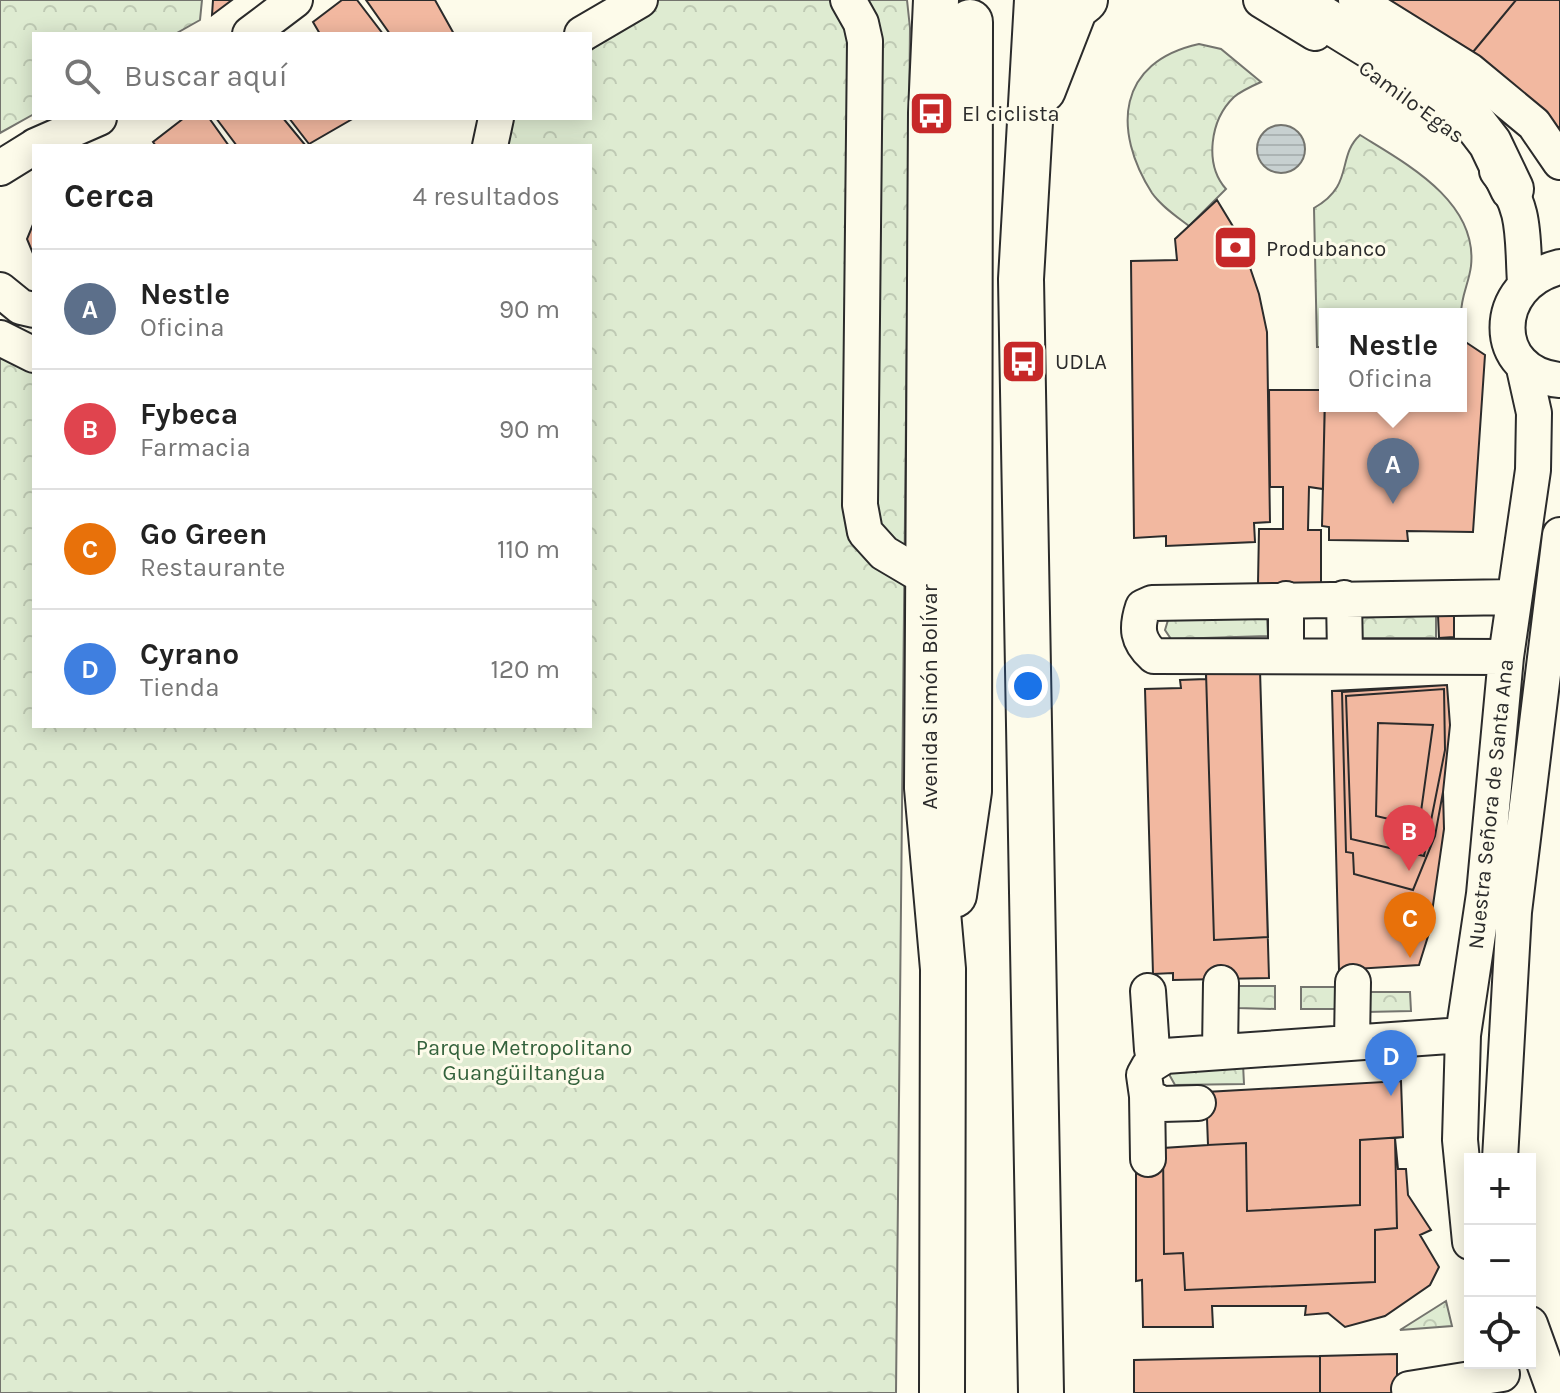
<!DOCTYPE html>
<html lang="es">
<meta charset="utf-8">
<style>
body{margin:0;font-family:Karla,sans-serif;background:#f6f6f6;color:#222}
.controls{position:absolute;right:24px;bottom:24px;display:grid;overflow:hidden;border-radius:0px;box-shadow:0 4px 20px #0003}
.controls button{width:72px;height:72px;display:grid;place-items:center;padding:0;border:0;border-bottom:2px solid #e0e0e0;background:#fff;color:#222;font:40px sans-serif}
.you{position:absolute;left:1028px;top:686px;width:28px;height:28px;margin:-20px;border:6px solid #fff;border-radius:50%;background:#1a73e8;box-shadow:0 0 0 12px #1a73e833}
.badge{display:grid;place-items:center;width:52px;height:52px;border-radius:50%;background:#111827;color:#fff;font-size:26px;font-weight:700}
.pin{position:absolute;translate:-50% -66px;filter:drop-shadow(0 2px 4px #0008)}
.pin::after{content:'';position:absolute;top:42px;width:28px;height:24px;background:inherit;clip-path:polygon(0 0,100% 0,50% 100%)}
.popup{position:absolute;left:1319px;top:308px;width:148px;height:104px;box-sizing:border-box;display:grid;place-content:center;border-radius:0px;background:#fff;filter:drop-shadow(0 2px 6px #0005);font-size:26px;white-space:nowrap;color:#767676}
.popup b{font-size:30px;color:#222}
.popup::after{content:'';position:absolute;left:50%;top:100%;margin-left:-16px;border:16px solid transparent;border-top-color:#fff}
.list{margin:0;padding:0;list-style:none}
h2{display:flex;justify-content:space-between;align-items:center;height:104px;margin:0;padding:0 32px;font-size:34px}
h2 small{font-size:26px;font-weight:400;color:#767676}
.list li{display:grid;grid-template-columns:52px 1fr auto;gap:24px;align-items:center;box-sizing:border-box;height:120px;padding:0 32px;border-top:2px solid #e0e0e0}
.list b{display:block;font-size:30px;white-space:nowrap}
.list p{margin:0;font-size:26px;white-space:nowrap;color:#767676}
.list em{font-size:26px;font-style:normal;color:#767676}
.icon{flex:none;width:44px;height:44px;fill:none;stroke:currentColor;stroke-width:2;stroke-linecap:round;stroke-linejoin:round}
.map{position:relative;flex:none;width:1560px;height:1393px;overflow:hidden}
.search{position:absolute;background:#fff;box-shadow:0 4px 20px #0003;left:32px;top:32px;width:560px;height:88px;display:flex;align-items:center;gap:20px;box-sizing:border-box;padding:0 28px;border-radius:0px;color:#767676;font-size:30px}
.panel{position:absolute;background:#fff;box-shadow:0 4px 20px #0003;left:32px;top:144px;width:560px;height:584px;border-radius:0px}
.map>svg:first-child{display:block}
</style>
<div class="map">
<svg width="1560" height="1393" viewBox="0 0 1560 1393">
<defs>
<pattern id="forest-crowns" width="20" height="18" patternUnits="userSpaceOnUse" patternTransform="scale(2)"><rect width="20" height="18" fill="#deebd1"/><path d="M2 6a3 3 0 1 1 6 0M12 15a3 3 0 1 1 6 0" fill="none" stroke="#bfcab4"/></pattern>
<pattern id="water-rules" width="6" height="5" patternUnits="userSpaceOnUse" patternTransform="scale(2)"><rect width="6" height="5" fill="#c7d0d0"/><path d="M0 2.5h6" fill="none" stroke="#abb3b3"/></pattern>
</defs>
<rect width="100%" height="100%" fill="#fdfbea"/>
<!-- forest -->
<path fill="url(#forest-crowns)" stroke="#74746e" stroke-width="2" d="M 0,0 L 202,0 L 200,20 L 175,34 L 34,34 L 34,114 L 0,133 Z
M 653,0 L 907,0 L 910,28 L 896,1393 L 0,1393 L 0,348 L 34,373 L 34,726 L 590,726 L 590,146 L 471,146 L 506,118 L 590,118 L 590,51 Z
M 1199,44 L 1221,49 L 1261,82 C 1252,86 1241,91 1234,97 C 1210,120 1204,164 1226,189 L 1189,226 C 1176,216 1161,206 1152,193 C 1112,130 1117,62 1199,44 Z
M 1360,135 C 1405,163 1478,201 1471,266 C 1469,283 1461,296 1461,314 L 1325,314 L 1325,347 L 1317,347 L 1314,208 C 1355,185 1336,157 1360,135 Z
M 1357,616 L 1436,616 L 1436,638 L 1356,638 Z
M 1267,617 L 1268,636 L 1171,639 L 1165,630 L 1168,620 Z
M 1238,986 L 1275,986 L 1275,1009 L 1238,1008 Z
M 1301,987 L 1336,987 L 1336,1009 L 1301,1009 Z
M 1364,992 L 1410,992 L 1411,1011 L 1366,1012 Z
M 1243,1064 L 1244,1084 L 1175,1085 L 1170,1076 L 1170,1068 Z
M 1446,1301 L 1452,1326 L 1400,1330 Z"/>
<!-- water -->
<path fill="url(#water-rules)" stroke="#74746e" stroke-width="2" d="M1257 149a24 24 0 1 1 48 0a24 24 0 1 1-48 0Z"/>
<!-- building -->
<path fill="#f2b8a0" stroke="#2b2b2b" stroke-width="2" d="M 213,0 L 232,0 L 212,15 Z
M 342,0 L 357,0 L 383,34 L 320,34 L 313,22 Z
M 366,0 L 435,0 L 454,34 L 390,34 Z
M 1387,0 L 1516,0 L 1473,52 Z
M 1516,0 L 1560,0 L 1560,129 L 1473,52 Z
M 184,118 L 209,118 L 229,146 L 156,146 L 153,142 Z
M 216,118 L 283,118 L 306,146 L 237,146 Z
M 289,118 L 354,118 L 309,144 Z
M 1217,200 L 1240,238 L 1259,294 L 1267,332 L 1270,522 L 1254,523 L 1255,542 L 1166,546 L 1166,536 L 1134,538 L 1131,261 L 1177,260 L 1175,239 Z
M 34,222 L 34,256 L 27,239 Z
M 1461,339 L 1485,355 L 1473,532 L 1407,531 L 1408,541 L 1329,540 L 1329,527 L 1322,526 L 1325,399 L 1325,406 L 1461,406 Z
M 1269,390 L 1325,390 L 1323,489 L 1309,487 L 1308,530 L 1321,530 L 1321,584 L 1258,584 L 1259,529 L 1283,529 L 1283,487 L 1270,487 Z
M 1438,615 L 1454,615 L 1454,637 L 1439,638 Z
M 1260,670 L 1268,937 L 1214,940 L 1206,672 Z
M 1260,670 L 1269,978 L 1173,980 L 1173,973 L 1153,974 L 1145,689 L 1181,688 L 1180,680 L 1206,679 L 1206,672 Z
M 1447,685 L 1450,725 L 1443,792 L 1444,829 L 1429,933 L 1419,965 L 1339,970 L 1332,691 Z
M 1447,685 L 1450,725 L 1443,792 L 1435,836 L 1413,890 L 1354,874 L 1353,853 L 1346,852 L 1342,692 Z
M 1444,689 L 1445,750 L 1424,856 L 1351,839 L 1346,696 Z
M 1378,723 L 1433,725 L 1419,826 L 1376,816 Z
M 1389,1050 L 1390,1073 L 1374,1073 L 1374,1051 Z
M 1401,1081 L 1403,1137 L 1360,1140 L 1360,1205 L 1247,1211 L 1246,1143 L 1208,1145 L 1206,1092 Z
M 1401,1081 L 1403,1137 L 1395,1138 L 1397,1228 L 1375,1230 L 1375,1282 L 1185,1290 L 1183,1253 L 1164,1254 L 1163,1148 L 1208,1145 L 1206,1092 Z
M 1401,1081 L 1403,1137 L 1395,1138 L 1398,1169 L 1406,1169 L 1408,1195 L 1431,1230 L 1420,1235 L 1439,1267 L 1430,1285 L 1385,1316 L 1345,1327 L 1328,1313 L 1305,1315 L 1306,1306 L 1212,1306 L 1213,1327 L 1143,1327 L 1142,1280 L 1136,1281 L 1136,1169 L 1162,1170 L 1163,1148 L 1208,1145 L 1206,1092 Z
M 1397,1354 L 1397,1393 L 1320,1393 L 1320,1356 Z
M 1320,1356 L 1320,1393 L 1134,1393 L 1134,1360 Z"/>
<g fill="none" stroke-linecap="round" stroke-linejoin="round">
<defs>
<path id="minor" d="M 848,0 L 861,23 L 865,41 L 860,505 L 865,532 L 884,553 L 928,579
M 1261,0 L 1315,33
M 1356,0 L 1470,71 L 1534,124 L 1560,162
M 250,34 L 295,0
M 582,34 L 640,0
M 35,146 L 99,118
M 490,146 L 496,118
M 0,168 L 34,147
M 1497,171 C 1527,207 1522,237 1525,283
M 1560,267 C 1490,284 1490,374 1560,380
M 0,290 L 21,307 L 34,310
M 0,338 L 34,355
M 1344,598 L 1345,654
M 1286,599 L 1286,656
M 1506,657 L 1154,656 C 1137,641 1136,628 1143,607 L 1152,603 L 1514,597
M 1148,991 L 1152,1050 L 1165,1056 L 1463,1035
M 1352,1041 L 1353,982
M 1220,1051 L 1221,983
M 1165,1056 L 1149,1066 L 1144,1075 L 1147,1096 L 1162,1104 L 1198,1103
M 1147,1096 L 1148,1159
M 1500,1159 L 1514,912 L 1560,535
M 1470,1242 L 1460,1140 L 1463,1035 L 1484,894 L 1506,657 L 1533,470 L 1534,413 L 1524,368
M 1530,1324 L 1555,1393
M 1409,1389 L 1502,1374"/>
<path id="major" d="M 1294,0 L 1406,69 L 1467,113 L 1490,143 L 1512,189"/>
<path id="highway" d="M 936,0 L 931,113 L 927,788 L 943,969 L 942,1393
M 1037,0 L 1021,279 L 1041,1393
M 1043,90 L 1075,8 L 1085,0
M 954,895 L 969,791 L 970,22"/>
</defs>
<!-- minor casing -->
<use href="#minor" stroke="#2b2b2b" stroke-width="38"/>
<!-- major casing -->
<use href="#major" stroke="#2b2b2b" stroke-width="46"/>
<!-- highway casing -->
<use href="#highway" stroke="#2b2b2b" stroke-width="48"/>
<!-- minor -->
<use href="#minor" stroke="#fdfbea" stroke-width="34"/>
<!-- major -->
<use href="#major" stroke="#fdfbea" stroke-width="42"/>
<!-- highway -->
<use href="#highway" stroke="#fdfbea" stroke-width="44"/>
</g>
<!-- icons -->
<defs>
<symbol id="bus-square" viewBox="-11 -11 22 22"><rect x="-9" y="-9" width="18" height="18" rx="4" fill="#c62828" stroke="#fdfbea"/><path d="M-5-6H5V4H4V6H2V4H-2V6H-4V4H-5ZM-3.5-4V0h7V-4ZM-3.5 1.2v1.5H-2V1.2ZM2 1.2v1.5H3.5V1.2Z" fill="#fff"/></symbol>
<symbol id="bank-square" viewBox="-11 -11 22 22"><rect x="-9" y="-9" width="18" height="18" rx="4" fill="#c62828" stroke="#fdfbea"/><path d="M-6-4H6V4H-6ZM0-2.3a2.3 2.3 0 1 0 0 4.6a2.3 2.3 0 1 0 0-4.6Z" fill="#fff"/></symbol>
</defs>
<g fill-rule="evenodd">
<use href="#bus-square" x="906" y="88" width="51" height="51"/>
<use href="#bank-square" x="1210" y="222" width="51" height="51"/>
<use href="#bus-square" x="998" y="336" width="51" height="51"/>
</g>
<g text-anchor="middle" stroke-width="6" stroke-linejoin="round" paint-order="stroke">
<!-- street labels -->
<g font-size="22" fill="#2b2b2b" stroke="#fdfbea">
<text transform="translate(1412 101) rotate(36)" y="8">Camilo Egas</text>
<text transform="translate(929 697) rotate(-90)" y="8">Avenida Simón Bolívar</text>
<text transform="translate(1490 804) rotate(-84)" y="8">Nuestra Señora de Santa Ana</text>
</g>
<!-- poi labels -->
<g font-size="22" fill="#2b2b2b" stroke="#fdfbea" text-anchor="start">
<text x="962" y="121">El ciclista</text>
<text x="1266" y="256">Produbanco</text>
<text x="1055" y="369">UDLA</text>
</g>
<!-- park labels -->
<g font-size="22" fill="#34623c" stroke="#fdfbea">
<text x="524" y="1055">Parque Metropolitano<tspan x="524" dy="25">Guangüiltangua</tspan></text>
</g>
</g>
</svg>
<div class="controls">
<button>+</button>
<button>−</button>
<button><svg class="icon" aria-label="locate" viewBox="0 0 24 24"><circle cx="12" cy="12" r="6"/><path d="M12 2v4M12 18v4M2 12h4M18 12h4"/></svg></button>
</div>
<div class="you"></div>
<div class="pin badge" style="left:1393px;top:504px;background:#5c6f8a">A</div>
<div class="popup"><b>Nestle</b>Oficina</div>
<div class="pin badge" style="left:1409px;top:871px;background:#e0444e">B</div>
<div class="pin badge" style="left:1410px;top:958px;background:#e8710a">C</div>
<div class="pin badge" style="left:1391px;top:1096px;background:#3f7fe0">D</div>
<div class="search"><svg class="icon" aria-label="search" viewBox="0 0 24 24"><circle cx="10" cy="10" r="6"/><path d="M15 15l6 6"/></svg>Buscar aquí</div>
<section class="panel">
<h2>Cerca<small>4 resultados</small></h2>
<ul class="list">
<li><span class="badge" style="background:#5c6f8a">A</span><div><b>Nestle</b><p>Oficina</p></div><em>90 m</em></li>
<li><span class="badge" style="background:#e0444e">B</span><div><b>Fybeca</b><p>Farmacia</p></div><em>90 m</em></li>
<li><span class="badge" style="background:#e8710a">C</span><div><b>Go Green</b><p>Restaurante</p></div><em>110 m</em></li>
<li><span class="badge" style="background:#3f7fe0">D</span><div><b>Cyrano</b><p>Tienda</p></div><em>120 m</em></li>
</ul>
</section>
</div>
